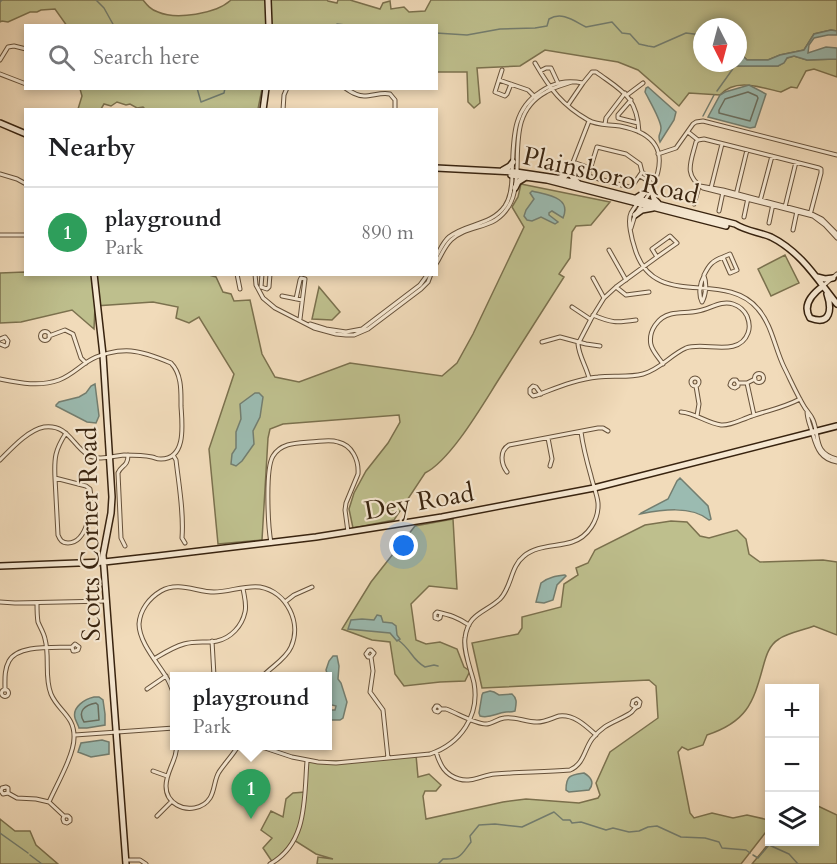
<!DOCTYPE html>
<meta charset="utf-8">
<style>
body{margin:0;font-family:Cardo,serif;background:#f6f6f6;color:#202124}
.controls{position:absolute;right:18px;bottom:18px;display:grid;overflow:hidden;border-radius:0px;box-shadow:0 3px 9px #0003}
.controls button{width:54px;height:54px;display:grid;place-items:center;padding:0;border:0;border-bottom:2px solid #e0e0e0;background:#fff;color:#202124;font:30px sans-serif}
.compass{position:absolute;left:693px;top:18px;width:54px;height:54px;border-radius:50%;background:#fff;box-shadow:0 3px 9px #0003;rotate:174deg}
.you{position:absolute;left:404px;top:546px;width:21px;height:21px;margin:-15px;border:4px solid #fff;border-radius:50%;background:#1a73e8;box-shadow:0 0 0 9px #1a73e833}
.badge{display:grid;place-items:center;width:39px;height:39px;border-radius:50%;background:#0f766e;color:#fff;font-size:20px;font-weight:700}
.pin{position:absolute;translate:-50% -50px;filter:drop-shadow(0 2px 3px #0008)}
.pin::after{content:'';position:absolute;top:32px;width:21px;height:18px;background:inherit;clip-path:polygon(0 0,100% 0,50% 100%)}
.popup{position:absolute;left:170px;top:672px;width:162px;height:78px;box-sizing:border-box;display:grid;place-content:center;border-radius:0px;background:#fff;filter:drop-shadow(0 2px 4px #0005);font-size:20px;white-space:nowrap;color:#757577}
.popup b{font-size:22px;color:#202124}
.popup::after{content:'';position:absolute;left:50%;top:100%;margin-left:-12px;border:12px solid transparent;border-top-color:#fff}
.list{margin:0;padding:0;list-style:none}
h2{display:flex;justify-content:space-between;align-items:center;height:78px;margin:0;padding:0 24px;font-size:26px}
h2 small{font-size:20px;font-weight:400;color:#757577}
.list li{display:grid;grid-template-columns:39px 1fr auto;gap:18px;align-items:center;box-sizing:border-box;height:90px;padding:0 24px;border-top:2px solid #e0e0e0}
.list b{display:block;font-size:22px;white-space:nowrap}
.list p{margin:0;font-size:20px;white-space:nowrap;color:#757577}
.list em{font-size:20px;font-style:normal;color:#757577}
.icon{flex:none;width:33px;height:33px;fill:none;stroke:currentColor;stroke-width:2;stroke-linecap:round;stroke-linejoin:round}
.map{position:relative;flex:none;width:837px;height:864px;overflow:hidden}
.search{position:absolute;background:#fff;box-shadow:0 3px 9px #0003;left:24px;top:24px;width:414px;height:66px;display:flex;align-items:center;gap:15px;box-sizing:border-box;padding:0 21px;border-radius:0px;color:#757577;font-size:22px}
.panel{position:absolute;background:#fff;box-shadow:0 3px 9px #0003;left:24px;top:108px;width:414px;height:168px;border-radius:0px}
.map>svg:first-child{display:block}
</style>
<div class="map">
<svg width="837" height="864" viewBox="0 0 837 864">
<rect width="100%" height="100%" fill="#f1dbba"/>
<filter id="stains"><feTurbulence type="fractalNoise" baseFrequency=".00333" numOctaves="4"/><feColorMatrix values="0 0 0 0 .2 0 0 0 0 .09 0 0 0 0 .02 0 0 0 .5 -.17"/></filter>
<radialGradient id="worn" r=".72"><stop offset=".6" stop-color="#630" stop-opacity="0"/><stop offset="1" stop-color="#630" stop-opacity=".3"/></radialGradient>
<!-- green -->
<path fill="#bebf8d" stroke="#7b714e" stroke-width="1.5" d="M 0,0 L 143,0 C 147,5 151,10 158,12 C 176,20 216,14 231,0 L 327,0 L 328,1 L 337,3 L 338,0 L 350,0 L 380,9 L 383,3 L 390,1 L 391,9 L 404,7 L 409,12 L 425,11 L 431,0 L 837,0 L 837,31 L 831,30 L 814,34 L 804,50 L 780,55 L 768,60 L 747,60 L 742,55 L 738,57 L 738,27 L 702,27 L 702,63 L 732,63 L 735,66 L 778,66 L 783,63 L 787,58 L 794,56 L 807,60 L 835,59 L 837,59 L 837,77 L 814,69 L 806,71 L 797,88 L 791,87 L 781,92 C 762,88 736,77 720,95 L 689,93 L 679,106 L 638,70 L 618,62 L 545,50 L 520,66 L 477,68 L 480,103 L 474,108 L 468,102 L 467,72 L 437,72 L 436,26 L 67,26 L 55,9 L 41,10 L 37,12 L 30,12 L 8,22 L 2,21 L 0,22 Z
M 80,89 L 80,88 L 262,89 L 258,109 L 145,109 L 143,107 L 137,108 L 130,104 L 126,105 L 117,102 L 111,106 L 104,104 L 101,109 L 78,109 L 82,96 Z
M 521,184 L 610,202 L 591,225 L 576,226 L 572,232 L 570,258 L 559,274 L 564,277 C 542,311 521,345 499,379 C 483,404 451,460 425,473 L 394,520 L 353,528 L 349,509 L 354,493 L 366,471 L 388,443 L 400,422 L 399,415 L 283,424 L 270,429 L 268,438 L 262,540 L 218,544 L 209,449 L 234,374 L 199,317 L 189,323 L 176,318 L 178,307 L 153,302 L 95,306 L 94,329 L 72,310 L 21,322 L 0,323 L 0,273 L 25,272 L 26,274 L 209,275 L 216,277 L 223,292 L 231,294 L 234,301 L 250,300 L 262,354 L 275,377 L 299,382 L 350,363 L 442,376 L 457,363 L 473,334 L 524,227 L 512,207 L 518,197 Z
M 785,255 L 799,283 L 771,296 L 758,269 Z
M 319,287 L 340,312 L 332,320 L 312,319 Z
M 453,519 L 457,589 L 429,586 L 411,604 L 416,640 L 426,644 L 440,642 L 457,649 L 464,667 L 470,671 L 465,681 L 440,682 L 404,686 L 395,674 L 390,642 L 372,640 L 342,629 L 371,582 L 415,526 Z
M 671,521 L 687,522 L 700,536 L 709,538 L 737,530 L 746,539 L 749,554 L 760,562 L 823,560 L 837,562 L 837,635 L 814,626 C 804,630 787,633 779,639 C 769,645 766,656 763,667 C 753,704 746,722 707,735 L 703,745 L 688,750 L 682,747 L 678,752 L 690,813 L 694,818 L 712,813 L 733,818 L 747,815 L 769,820 L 769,828 L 741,864 L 317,864 L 318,857 L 333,859 L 316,854 L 294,840 L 273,863 L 263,848 L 272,838 L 261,830 L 271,811 L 283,817 L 286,799 L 293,793 L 305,792 L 306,761 L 362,761 L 416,755 L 418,777 L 429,774 L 441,785 L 436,791 L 425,791 L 423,796 L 426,819 L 503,802 L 526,799 L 579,803 L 598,798 L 600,795 L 596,783 L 610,752 L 658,718 L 656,686 L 649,680 L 482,688 L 472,643 L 518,634 L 522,628 L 522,617 L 561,607 L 564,584 L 578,575 L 576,568 L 588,563 L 595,550 L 645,525 Z
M 815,806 L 818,806 L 837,815 L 837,864 L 752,864 L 770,842 L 814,842 Z
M 0,819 L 15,831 L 30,831 L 36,845 L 58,864 L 0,864 Z"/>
<!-- water -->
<path fill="#9bbbb1" stroke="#737e70" stroke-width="1.5" d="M 831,30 L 837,31 L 837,35 L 828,35 L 814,38 L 809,45 L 808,53 L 826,47 L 837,48 L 837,59 L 807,60 L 794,56 L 787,58 L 784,63 L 778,66 L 735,66 L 732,63 L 738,63 L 738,57 L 742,55 L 747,60 L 768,60 L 780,55 L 804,50 L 814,34 Z
M 749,85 L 766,94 L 755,127 L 750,128 L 708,117 L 720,95 L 725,92 Z
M 648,87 L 676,112 L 674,120 L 660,142 C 657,134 661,135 661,128 C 661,120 649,100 645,92 L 646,88 Z
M 532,191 C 547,195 572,197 563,218 L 552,211 L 549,213 L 549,215 L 558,222 L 555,224 L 541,217 L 532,221 L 527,220 L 524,216 L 526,210 L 534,199 L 530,193 Z
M 95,384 L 99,416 L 96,423 L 87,422 L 56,406 L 56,405 L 59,402 L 79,397 L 86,393 L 91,386 Z
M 255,393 L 259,393 L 263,397 L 260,417 L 253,431 L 254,444 L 242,461 L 236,466 L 231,464 L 232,454 L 236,448 L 236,432 L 241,419 L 240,404 Z
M 680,478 L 708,506 L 711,519 L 709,520 C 691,505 661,510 640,514 L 641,513 L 668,499 L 677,481 Z
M 565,575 L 566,576 L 557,585 L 553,600 L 544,603 L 536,602 L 541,583 C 548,577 557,576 565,575 Z
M 377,615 L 381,616 L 383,622 L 392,623 L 396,626 L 397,635 L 400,639 L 397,641 L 390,633 L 348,629 L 351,620 L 362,619 L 374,620 Z
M 333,656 L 337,656 L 339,666 L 338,679 L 341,683 L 347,702 L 343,718 L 340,720 L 328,720 L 328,710 L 335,710 L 336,706 L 328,704 L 328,676 L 326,670 L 329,661 Z
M 490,691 L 494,692 L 499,695 L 512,694 C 518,699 516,704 515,711 C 512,712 509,712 506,712 C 496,713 490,719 480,716 L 479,713 L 482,695 L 483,693 Z
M 94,697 L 99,697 L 103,700 L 105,714 L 105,725 L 87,728 L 79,728 C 79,727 75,719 75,718 C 72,707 85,699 94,697 Z
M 102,740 L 109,742 L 109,754 L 91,757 L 78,752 L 81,743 Z
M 584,773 C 591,777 595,783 589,790 L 569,792 L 566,790 C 566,775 571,775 584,773 Z"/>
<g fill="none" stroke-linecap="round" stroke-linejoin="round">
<!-- shore -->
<path stroke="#6a6f60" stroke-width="1.5" d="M 748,92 L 757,96 L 758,98 L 750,121 L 719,113 L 719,110 L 725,99 Z
M 96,703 L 98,705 L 99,720 L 84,722 C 77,711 85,705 96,703 Z"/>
<!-- stream -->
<path stroke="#737e70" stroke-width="1.5" d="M 96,0 L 104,8 L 114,26
M 0,2 L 2,0
M 334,26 L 337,24 L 354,26
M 436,33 L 467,35 L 500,29 L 535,28 L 547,26 L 549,19 C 562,11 574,21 586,27 L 612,22 L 622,33 L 630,34 L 639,44 L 648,46 L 654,47 L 686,33 L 702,35
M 197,88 L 201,102 L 224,93 L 225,88
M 717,91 L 737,63
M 703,116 L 714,95
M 398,640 C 411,649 412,660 425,667 L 434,665 L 438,666
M 0,833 L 28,853
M 30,855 L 42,864
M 753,855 L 758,858 L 769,845 L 789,854 L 798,864
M 438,864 L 443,859 C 461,860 461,855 471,842 L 470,836 L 479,825 L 495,824 L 522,827 L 554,812 L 563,820 L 570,820 L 572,823 L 581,822 L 606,830 L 613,828 L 629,832 L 639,831 L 648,827 L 657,826 L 681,837 L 705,838 L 719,842 L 722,848 L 746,850 L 750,853"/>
<defs>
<path id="street" d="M 0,60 L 8,47 L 14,46 L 26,49
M 535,63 C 550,89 562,105 588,120 C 598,126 609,124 620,126 C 656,133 668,152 653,186 L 653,188 L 635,215 L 631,228
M 502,70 L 495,92 L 505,96 L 507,94 L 511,84
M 540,71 L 546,68 L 551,68 L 558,83
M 0,74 L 26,84
M 499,80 L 528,90 L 535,97
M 345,88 C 351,92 357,96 364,96 C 373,96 381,92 390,94 L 395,100 L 395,110
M 627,95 L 643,83
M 631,100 L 618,115 L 618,118 L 638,123
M 568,105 L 583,83
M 283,110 L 284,95 L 287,88
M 605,124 L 606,118 L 625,93
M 688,132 L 698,140 L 704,139 L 819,168 L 821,169 L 821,173 L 810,215
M 698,140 L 696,142 C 691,162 683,175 703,188 L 813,216 L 825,225 L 837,238
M 597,147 L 626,154 L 640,164 L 642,172 L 633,185 L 629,187 L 588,176 Z
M 658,154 L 676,148 L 693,124 L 696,122 L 703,121 L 837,155
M 573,162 L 590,168
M 570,170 L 589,121
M 642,172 L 655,181
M 0,174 L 17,179 L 26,184
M 640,176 L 653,184
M 653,186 L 650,187 C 644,195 636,204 631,213 C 627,221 632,240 635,249 C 654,312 724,268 758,309 C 772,325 775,349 784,367 C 791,381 797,395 805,408 C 808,412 811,415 813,420 C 820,437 813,453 837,459
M 700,186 L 723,190 L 810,213 L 822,219 L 837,234
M 711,188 L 722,144
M 736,195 L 747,150
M 760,201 L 772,156
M 694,204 L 699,186
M 785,207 L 796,162
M 719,211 L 723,192
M 744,217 L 748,198
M 769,223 L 773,204
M 793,230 L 797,211
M 0,235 L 26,235
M 670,236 L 677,243 L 657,257 L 652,249 Z
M 609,250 L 626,280
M 730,254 L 737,270 L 730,273 L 723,257 Z
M 436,257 C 440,250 443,242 449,237 C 466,223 491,226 505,206 C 511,197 512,186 512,175 C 514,144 510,111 540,92 C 554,82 567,80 583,83 L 592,72 L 596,72 C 622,91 637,96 639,132
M 436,264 C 441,256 444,247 451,240 C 470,222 497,232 511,202 C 516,192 516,180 517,170 C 518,139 515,109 546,92 C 554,87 563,85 572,82
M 237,274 L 240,289
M 255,274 L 256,285 L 263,298 L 275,308 L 314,328 L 336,334 L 346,335 L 354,335 L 368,329 L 421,289 L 428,282 L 431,274
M 262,274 L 261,287 L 267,289 L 269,287 L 270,274
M 704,275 C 709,265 712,261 723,257
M 704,276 C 707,283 706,295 702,302 C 698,294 700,283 704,276 Z
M 593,278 L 604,298
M 824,285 L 837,274
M 616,287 L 626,295 L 649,292
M 282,296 L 302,300
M 296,299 L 300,280 L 301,278 L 305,279 L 300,319
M 572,307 L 590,319
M 593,315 C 612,323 616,323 636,320
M 310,324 L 326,329 L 346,332 L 362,329 L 420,285 L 428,274
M40.5 336a4.5 4.5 0 1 1 9 0a4.5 4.5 0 1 1-9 0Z
M 49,336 L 65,330 L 73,334 L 81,358 L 86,363
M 0,339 L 5,337 L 8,341 L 7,345 L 5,346 L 0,344
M 542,342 L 560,337 L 586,344 L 600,346
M754.5 378a4.5 4.5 0 1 1 9 0a4.5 4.5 0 1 1-9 0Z
M691 382a4 4 0 1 1 8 0a4 4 0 1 1-8 0Z
M 589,378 C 586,366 579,356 578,344 L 591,319 L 604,298 L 616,287 L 657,257
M 0,379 C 20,383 39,387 59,380 C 70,376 78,368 87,362 C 99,354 117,350 131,351 C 144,352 159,358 171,363 C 182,374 181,392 181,406 C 182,423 187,459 161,459 C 155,459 157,458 152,457 C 143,455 133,455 124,455 C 113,456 98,461 88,455 C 72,445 68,424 44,427 C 28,430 11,449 0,460
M 738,383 L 738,386 L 735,388 L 732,387 L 730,385 L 731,382 L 733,380 L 736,380 L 738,383 L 747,383 L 755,379
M 747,383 L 754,415
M 696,386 L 699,404 L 697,416
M 541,394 L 536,387 L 533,386 L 530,389 L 530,393 L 533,396 L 537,395 C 556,388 577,379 598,377 C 613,375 628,378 643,374 C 661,369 670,355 686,348 C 704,341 739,358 748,333 C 750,328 749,321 747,316 C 744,310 739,306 733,304 C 721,300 710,309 698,311 C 689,313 680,312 671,314 C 658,317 648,331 651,345 C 653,352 659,358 663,364
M 807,411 C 807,420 811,427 813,435 C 817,449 821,459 837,462
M 681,412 C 695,413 707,423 721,425 C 731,426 742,419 752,416 C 769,410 783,408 800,399
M 548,438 L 552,459 L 550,466
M 173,455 L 176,460 C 179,486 184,513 182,538 L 185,543
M 507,472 C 501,464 499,451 509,445 L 598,428 L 603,428 L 608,431
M 55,478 L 86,486 L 90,489 C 93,504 88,543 68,543 C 62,543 60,540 58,535 Z
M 55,478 C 54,458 55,450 66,433
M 271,543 C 268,526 265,469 273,456 C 281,443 296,443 310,442 C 319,442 329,439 338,442 C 352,445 359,460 358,474 L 346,503 L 345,510 L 348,532
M 125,546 L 121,538 L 118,473 C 121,465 128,467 128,455
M 0,602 L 15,603 L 107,601
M 285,602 L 294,595 L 312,587
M 37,603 C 37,609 37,616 38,622 C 40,627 44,633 45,639 C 50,657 44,677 51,694 C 58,711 75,716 74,738 C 74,755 56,786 49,802
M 441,613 L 440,618 L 438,619 L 435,618 L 435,614 L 437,612 C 450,615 457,617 469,625
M 212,641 L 214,676
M 371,657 L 368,657 L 366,654 L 369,650 L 371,650 L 374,653 L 371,657 L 373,671 L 370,692 L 383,710 L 388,758
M 154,659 C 164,653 173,647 184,644 C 195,641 206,643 217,641 C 231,638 242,626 245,612 C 247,604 244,596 243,588
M 147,689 L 166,676
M1.5 693a3.5 3.5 0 1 1 7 0a3.5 3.5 0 1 1-7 0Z
M 5,690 C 5,680 4,670 9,661 C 18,644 55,648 72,647 L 75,644 L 79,647 L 78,650 L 75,651 L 73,651 L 72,647
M 174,697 C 173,691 171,686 168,680 C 159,664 139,643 139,624 C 140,610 149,598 161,591 C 178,581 197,592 214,592 C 229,592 245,585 260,587 C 287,592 302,623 291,647 C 286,659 271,667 263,676
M 441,709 L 438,712 L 435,711 L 434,709 L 436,706 L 438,706 L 441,709 L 446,709 C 457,713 475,724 486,724 C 492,724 497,719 504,718 C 515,716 525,722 537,722 C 545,722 552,718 559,716 C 574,714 586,726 596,735
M 75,735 L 174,728
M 177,746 C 176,750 176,755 174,759 C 171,768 166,776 166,786 C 166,794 170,801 177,805 C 187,811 203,809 210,798 C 215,790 214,780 219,772 C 225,763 233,755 238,746
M 259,746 L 292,757 L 318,762 L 336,763 L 430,754 C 460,744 480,716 474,683 C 471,670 463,651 465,638 C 468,613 485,613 500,599 C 512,587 510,567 524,556 C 537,545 556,547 572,542 C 588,537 599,520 598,503 C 597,494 593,485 591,476 C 587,462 583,447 581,432
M 436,752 C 440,765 445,775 459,779 C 472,783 482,775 495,774 C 520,772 545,772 570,770 C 584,764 584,750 592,739 C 605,723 614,723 629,714 C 635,711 632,708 639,706 L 640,702 L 637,699 L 633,701 L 632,705 L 635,707
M 153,771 L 167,776
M 8,793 L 8,788 L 6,787 L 2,788 L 1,791 L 3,794 L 8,793 L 17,798 L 36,799 L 49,802 L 64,816 L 63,819 L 64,822 L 67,823 L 70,821 L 70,818 L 68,816 L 64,816
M 157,816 L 172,801
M 125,860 L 140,860 L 146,864
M 270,864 C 308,843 304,798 307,761"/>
<path id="secondary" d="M 268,0 L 269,26
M 263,110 L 266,88
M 0,123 L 26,134
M 436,168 L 516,172 L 556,178 L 735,224 C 746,231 759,232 771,237 C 801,252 817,279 837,304
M 503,170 L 510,166 L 513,162
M 511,175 L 547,180 L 726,226
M 559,178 L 565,176 L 570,170 L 573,178 L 578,183
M 515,188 L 518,182 L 526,177
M 652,191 L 654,199 L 658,203
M 636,198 L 647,191
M 635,215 L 642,210 L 653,208
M 94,274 L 103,355 L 112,497 L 111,513 L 103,555 L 126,864
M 817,277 L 825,279 L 833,278
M 823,286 C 812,294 802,305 810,318 C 831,326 832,309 827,294
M 0,566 L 104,562 L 158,556 L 316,537 L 442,517 L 594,488 L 837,426"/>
</defs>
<!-- street casing -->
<use href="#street" stroke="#66513a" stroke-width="5"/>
<!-- secondary casing -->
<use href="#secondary" stroke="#38230f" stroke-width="8"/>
<!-- street -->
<use href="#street" stroke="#f6e8d2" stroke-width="3"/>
<!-- secondary -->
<use href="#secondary" stroke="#f6e8d2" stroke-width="5"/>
</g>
<g text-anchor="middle" stroke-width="4.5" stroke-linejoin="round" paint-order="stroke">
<!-- street labels -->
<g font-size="26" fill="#38230f" stroke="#f6e8d2">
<text transform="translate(611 175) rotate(13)" y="9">Plainsboro Road</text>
<text transform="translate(419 501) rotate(-10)" y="9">Dey Road</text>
<text transform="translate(89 534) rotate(-91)" y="9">Scotts Corner Road</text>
</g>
</g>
<rect width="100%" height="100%" filter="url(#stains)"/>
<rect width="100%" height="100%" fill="url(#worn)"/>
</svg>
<div class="controls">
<button>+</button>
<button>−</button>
<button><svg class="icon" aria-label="layers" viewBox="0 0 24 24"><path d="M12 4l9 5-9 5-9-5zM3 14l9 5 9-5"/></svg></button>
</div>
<svg class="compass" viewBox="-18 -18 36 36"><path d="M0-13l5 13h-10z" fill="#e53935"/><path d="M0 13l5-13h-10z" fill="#757577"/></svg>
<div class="you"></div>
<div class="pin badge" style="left:251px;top:819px;background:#2e9e5b">1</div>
<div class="popup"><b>playground</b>Park</div>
<div class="search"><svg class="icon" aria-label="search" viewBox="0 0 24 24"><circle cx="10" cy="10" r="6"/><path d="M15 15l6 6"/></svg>Search here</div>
<section class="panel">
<h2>Nearby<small></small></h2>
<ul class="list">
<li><span class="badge" style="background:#2e9e5b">1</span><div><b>playground</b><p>Park</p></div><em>890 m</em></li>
</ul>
</section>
</div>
